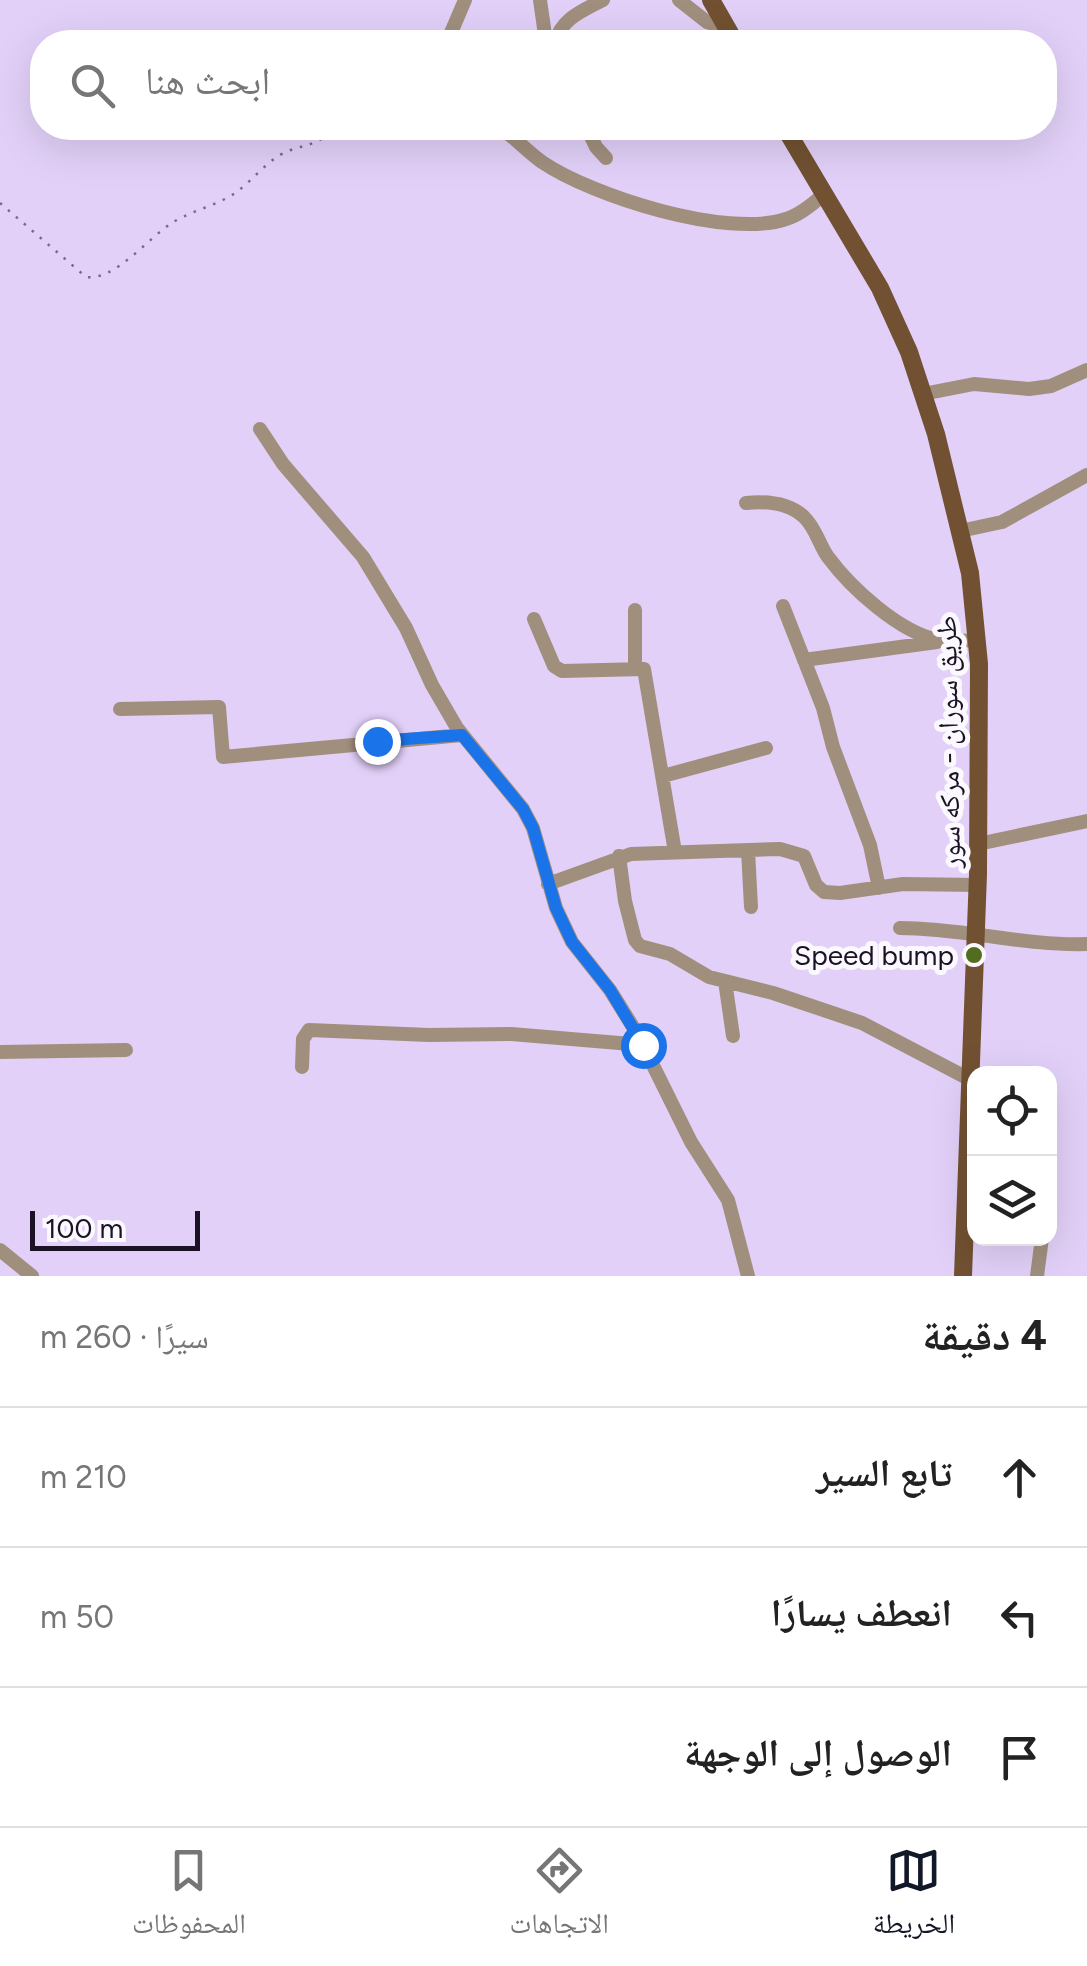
<!DOCTYPE html>
<html lang="ar">
<meta charset="utf-8">
<style>
body{margin:0;font-family:Figtree,"Noto Naskh Arabic",sans-serif;background:#f2f2f2;color:#222;direction:rtl}
.controls{position:absolute;right:30px;bottom:30px;display:grid;overflow:hidden;border-radius:20px;box-shadow:0 10px 40px #0002}
.controls button{width:90px;height:90px;display:grid;place-items:center;padding:0;border:0;border-bottom:2px solid #e0e0e0;background:#fff;color:#222;font:50px sans-serif}
.scale{position:absolute;left:30px;bottom:25px;width:170px;box-sizing:border-box;padding-left:10px;border:5px solid #1b1325;border-top:0;font-size:28px;line-height:35px;white-space:nowrap;color:#1b1325;-webkit-text-stroke:8px #fbf9fe;paint-order:stroke}
.stop{position:absolute;width:30px;height:30px;margin:-22px;border:8px solid #1a73e8;border-radius:50%;background:#fff}
.stop.end{background:#1a73e8;border-color:#fff;box-shadow:0 2px 10px #0008}
.list{margin:0;padding:0;list-style:none}
h2{display:flex;justify-content:space-between;align-items:center;height:130px;margin:0;padding:0 40px;font-size:42px}
h2 small{font-size:32px;font-weight:400;color:#767676}
.list li{display:grid;grid-template-columns:65px 1fr auto;gap:30px;align-items:center;box-sizing:border-box;height:140px;padding:0 40px;border-top:2px solid #e0e0e0}
.list b{display:block;font-size:38px;white-space:nowrap}
.list em{font-size:32px;font-style:normal;color:#767676}
.icon{flex:none;width:55px;height:55px;fill:none;stroke:currentColor;stroke-width:2;stroke-linecap:round;stroke-linejoin:round}
.map{position:relative;flex:none;width:1087px;height:1276px;overflow:hidden;direction:ltr}
.search{position:absolute;background:#fff;box-shadow:0 10px 40px #0002;left:30px;right:30px;top:30px;height:110px;display:flex;align-items:center;gap:25px;box-sizing:border-box;padding:0 35px;border-radius:40px;color:#767676;font-size:38px}
.sheet{height:550px;background:#fff}
nav{display:flex;justify-content:space-around;align-items:center;box-sizing:border-box;height:140px;border-top:2px solid #e0e0e0;background:#fff;font-size:28px;color:#767676}
nav a{display:grid;justify-items:center;gap:5px}
nav .on{color:#111827}
.map>svg:first-child{display:block}
</style>
<div class="map">
<svg width="1087" height="1276" viewBox="0 0 1087 1276">
<rect width="100%" height="100%" fill="#e2d0f8"/>
<g fill="none" stroke-linecap="round" stroke-linejoin="round">
<!-- path -->
<path stroke="#776b87" stroke-width="2.5" stroke-dasharray="2.5 8" stroke-linecap="butt" d="M 0,203 L 86,277 C 116,281 148,237 175,221 C 196,209 219,205 238,191 C 252,180 265,164 280,155 C 301,143 315,149 334,128"/>
<!-- minor -->
<path stroke="#a18f7e" stroke-width="14" d="M 540,0 L 546,42 L 557,36
M 679,0 L 707,22 L 727,28
M 447,42 L 465,0
M 556,42 C 560,19 584,10 603,0
M 501,128 C 515,138 528,152 542,162 C 592,196 727,239 786,219 C 800,215 813,204 824,194
M 587,128 L 596,147 L 606,158
M 923,394 L 974,384 L 1029,389 L 1051,386 L 1087,370
M 260,429 L 283,464 L 363,557 L 406,628 L 432,685 L 457,728 L 523,809 L 533,828 L 556,908 L 572,942 L 610,990 L 638,1035 L 691,1142 L 728,1200 L 748,1276
M 746,503 C 766,501 789,503 804,517 C 816,528 819,545 828,557 C 851,588 899,632 938,640 C 950,643 964,640 977,640
M 960,531 L 1002,522 L 1087,475
M 783,606 L 823,708 L 833,747 L 870,845 L 879,888
M 534,619 L 554,666 L 562,671 L 644,669 L 675,852
M 804,660 L 937,642
M 635,669 L 635,610
M 120,709 L 219,707 L 223,757 L 462,735
M 663,776 L 766,748
M 978,844 L 1087,821
M 748,850 L 751,907
M 619,856 L 625,901 L 635,940 L 640,946 L 670,954 L 709,977 L 773,993 L 862,1023 L 971,1080
M 548,884 L 631,854 L 780,849 L 804,856 L 816,885 L 824,892 L 840,893 L 903,884 L 977,885
M 900,928 C 963,928 1024,946 1087,944
M 725,981 L 733,1036
M 0,1052 L 126,1050
M 302,1067 L 303,1039 L 309,1030 L 429,1035 L 511,1034 L 643,1045
M 0,1250 L 32,1276
M 1037,1276 L 1042,1238"/>
<!-- major -->
<path stroke="#715131" stroke-width="18" d="M 711,0 L 735,42
M 785,128 L 880,288 L 909,352 L 936,434 L 970,573 L 979,664 L 978,874 L 963,1276"/>
</g>
<g fill="none" stroke-linecap="round" stroke-linejoin="round">
<!-- route -->
<path stroke="#1a73e8" stroke-width="12" d="M 377,741 L 462,735 L 523,809 L 533,828 L 556,908 L 572,942 L 610,990 L 643,1045"/>
</g>
<!-- markers -->
<circle fill="#536d1f" stroke="#fbf9fe" stroke-width="4" cx="974" cy="955" r="10"/>
<g text-anchor="middle" stroke-width="10" stroke-linejoin="round" paint-order="stroke">
<!-- street labels -->
<g font-size="28" fill="#1b1325" stroke="#fbf9fe">
<text transform="translate(948 742) rotate(-91)" y="10">طريق سوران - مركه سور</text>
</g>
<!-- poi labels -->
<g font-size="28" fill="#1b1325" stroke="#fbf9fe" text-anchor="end">
<text x="954" y="965">Speed bump</text>
</g>
</g>
</svg>
<div class="controls">
<button><svg class="icon" aria-label="locate" viewBox="0 0 24 24"><circle cx="12" cy="12" r="6"/><path d="M12 2v4M12 18v4M2 12h4M18 12h4"/></svg></button>
<button><svg class="icon" aria-label="layers" viewBox="0 0 24 24"><path d="M12 4l9 5-9 5-9-5zM3 14l9 5 9-5"/></svg></button>
</div>
<div class="scale">100 m</div>
<div class="stop" style="left:643px;top:1045px"></div>
<div class="stop end" style="left:377px;top:741px"></div>
<div class="search"><svg class="icon" aria-label="search" viewBox="0 0 24 24"><circle cx="10" cy="10" r="6"/><path d="M15 15l6 6"/></svg>ابحث هنا</div>
</div>
<section class="sheet">
<h2>4 دقيقة<small>سيرًا · 260 m</small></h2>
<ul class="list">
<li><svg class="icon" aria-label="ahead" viewBox="0 0 24 24"><path d="M12 20V5M6 11l6-6 6 6"/></svg><div><b>تابع السير</b></div><em>210 m</em></li>
<li><svg class="icon" aria-label="left" viewBox="0 0 24 24"><path d="M17 20v-9H6M10 6l-5 5 5 5"/></svg><div><b>انعطف يسارًا</b></div><em>50 m</em></li>
<li><svg class="icon" aria-label="arrive" viewBox="0 0 24 24"><path d="M6 21V4h12l-3 4 3 4H6"/></svg><div><b>الوصول إلى الوجهة</b></div></li>
</ul>
</section>
<nav>
<a class="on"><svg class="icon" aria-label="map" viewBox="0 0 24 24"><path d="M3 6l6-2 6 2 6-2v14l-6 2-6-2-6 2zM9 4v14M15 6v14"/></svg>الخريطة</a>
<a><svg class="icon" aria-label="directions" viewBox="0 0 24 24"><path d="M12 3l9 9-9 9-9-9zM9 14v-3h6M13 9l2 2-2 2"/></svg>الاتجاهات</a>
<a><svg class="icon" aria-label="saved" viewBox="0 0 24 24"><path d="M7 4h10v16l-5-4-5 4z"/></svg>المحفوظات</a>
</nav>
